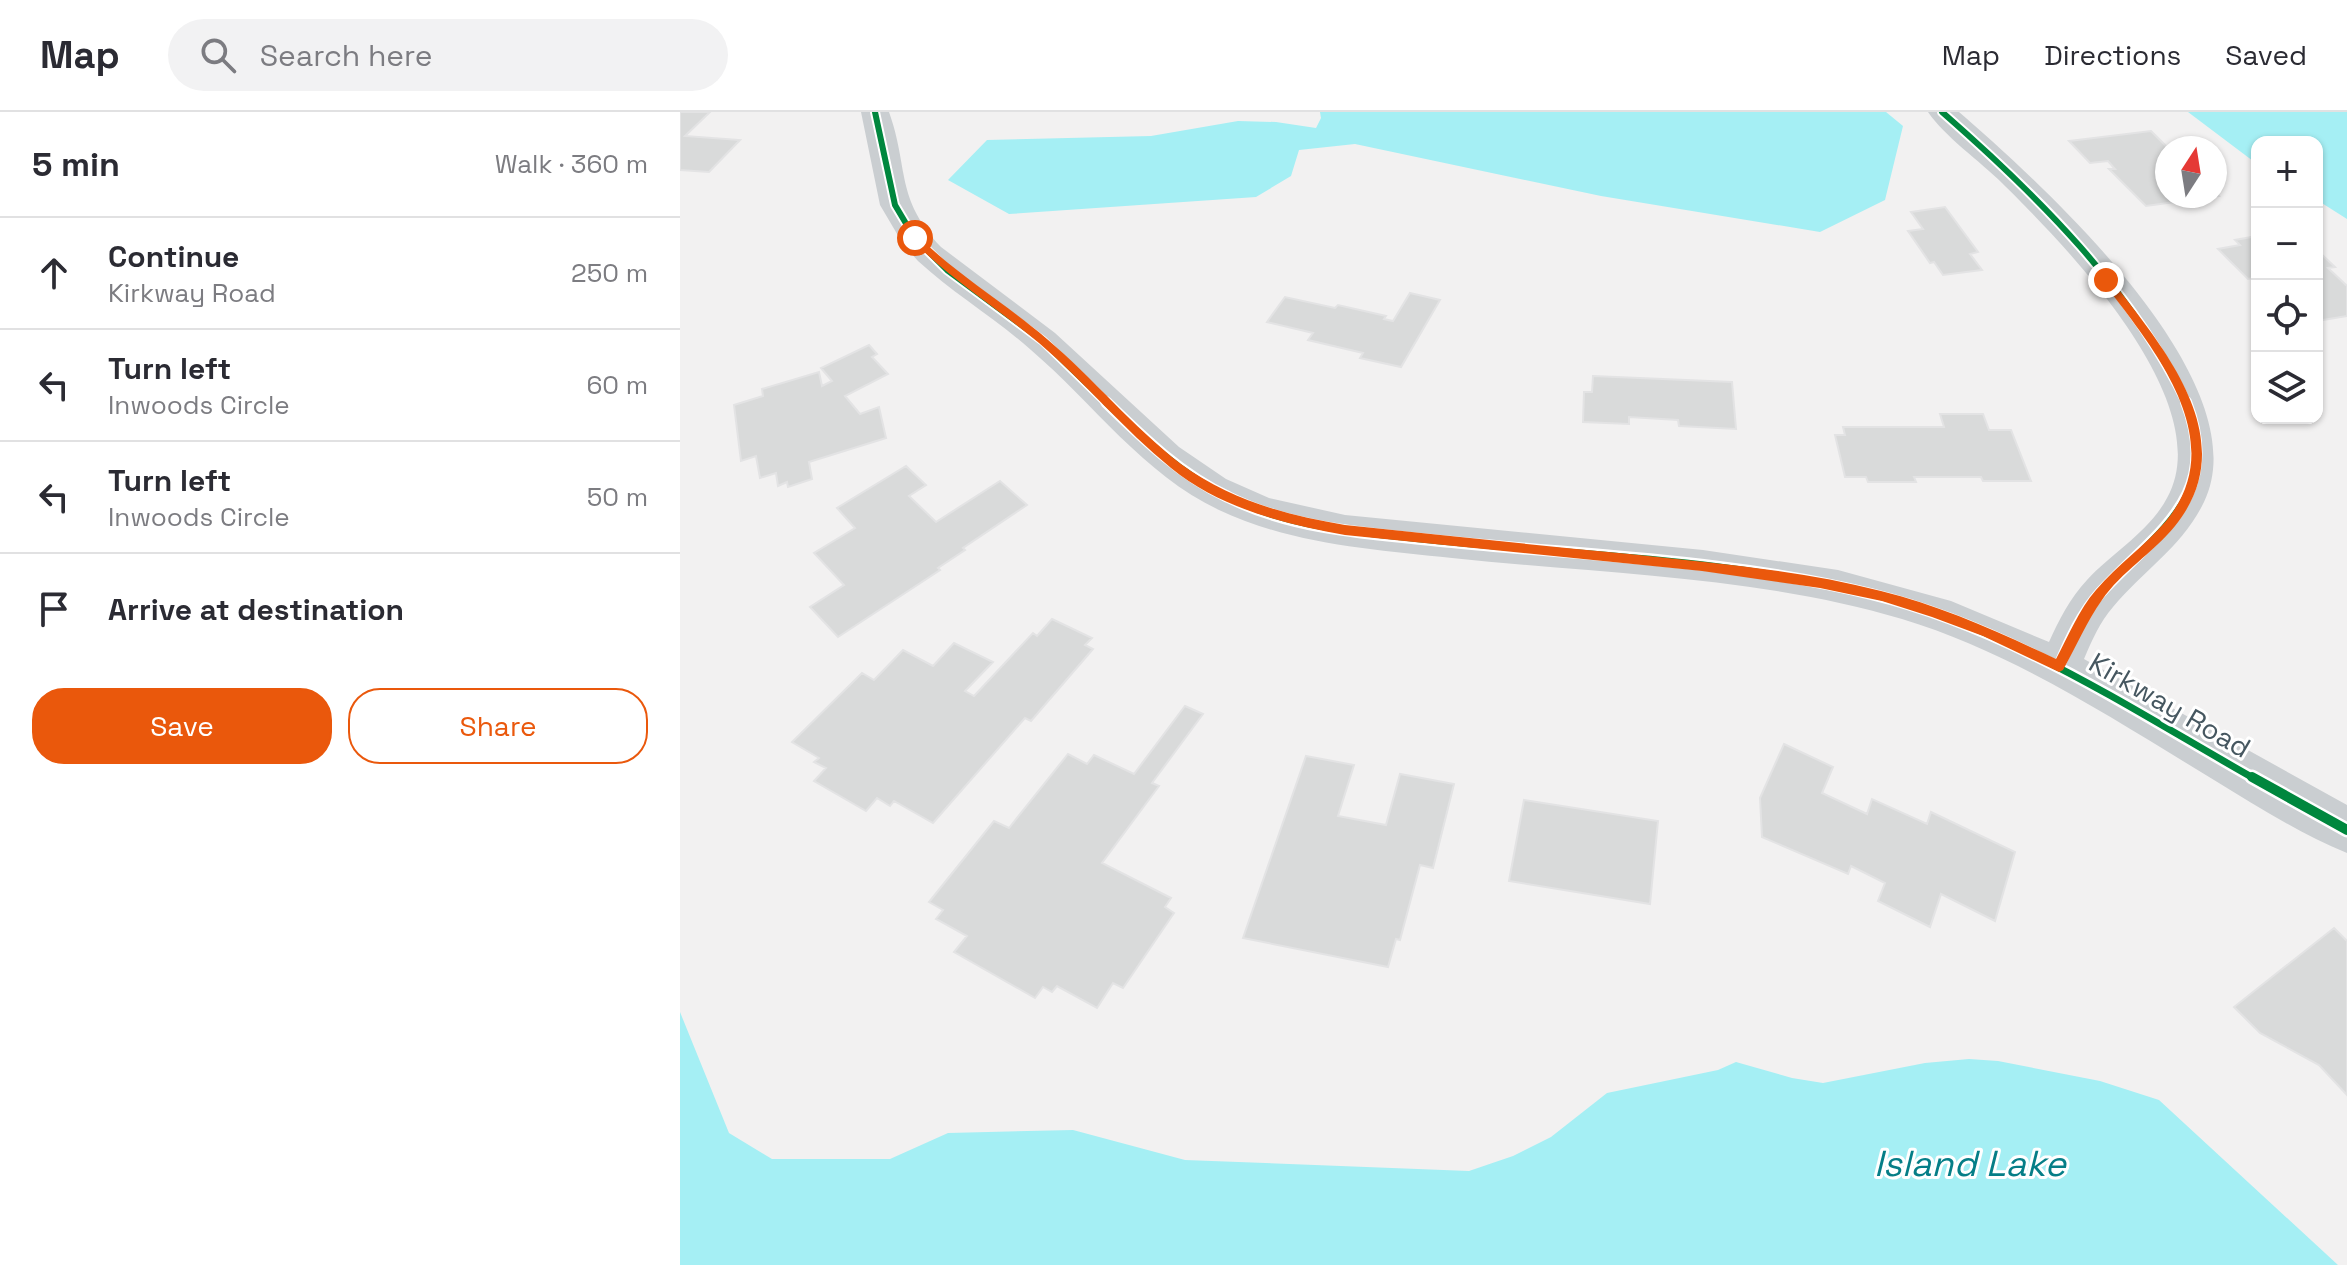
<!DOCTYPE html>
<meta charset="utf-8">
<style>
body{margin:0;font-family:"Space Grotesk",sans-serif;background:#f2f2f3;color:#2b2b33}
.controls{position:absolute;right:24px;top:24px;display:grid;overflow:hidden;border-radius:16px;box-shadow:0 2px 6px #0004}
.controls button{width:72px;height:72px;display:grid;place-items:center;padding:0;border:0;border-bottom:2px solid #e1e1e2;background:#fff;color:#2b2b33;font:40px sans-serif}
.compass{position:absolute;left:1475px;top:24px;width:72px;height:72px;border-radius:50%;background:#fff;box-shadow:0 2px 6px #0004;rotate:12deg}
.stop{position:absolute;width:24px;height:24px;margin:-18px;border:6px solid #ea580c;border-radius:50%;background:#fff}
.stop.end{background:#ea580c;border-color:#fff;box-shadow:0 2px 8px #0008}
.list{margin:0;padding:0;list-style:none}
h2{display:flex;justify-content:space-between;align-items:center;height:104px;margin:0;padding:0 32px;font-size:34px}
h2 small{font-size:26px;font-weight:400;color:#7c7c81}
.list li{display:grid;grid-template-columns:52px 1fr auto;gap:24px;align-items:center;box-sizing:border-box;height:112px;padding:0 32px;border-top:2px solid #e1e1e2}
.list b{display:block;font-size:30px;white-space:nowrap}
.list p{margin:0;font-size:26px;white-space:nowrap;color:#7c7c81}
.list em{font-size:26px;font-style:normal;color:#7c7c81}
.actions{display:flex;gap:16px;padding:24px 32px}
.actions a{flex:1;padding:18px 0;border:2px solid #ea580c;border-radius:32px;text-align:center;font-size:28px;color:#ea580c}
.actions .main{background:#ea580c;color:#fff}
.icon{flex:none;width:44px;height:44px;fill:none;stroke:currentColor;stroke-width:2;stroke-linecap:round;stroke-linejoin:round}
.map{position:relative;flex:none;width:1667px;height:1153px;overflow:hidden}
header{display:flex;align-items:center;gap:48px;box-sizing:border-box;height:112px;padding:0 40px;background:#fff;border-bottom:2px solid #e1e1e2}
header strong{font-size:38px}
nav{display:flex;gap:44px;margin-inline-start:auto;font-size:28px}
.search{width:560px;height:72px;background:#f2f2f3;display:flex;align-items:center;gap:20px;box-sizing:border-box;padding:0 28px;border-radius:44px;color:#7c7c81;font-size:30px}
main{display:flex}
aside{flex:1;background:#fff}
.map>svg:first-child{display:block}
</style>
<header>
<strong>Map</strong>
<div class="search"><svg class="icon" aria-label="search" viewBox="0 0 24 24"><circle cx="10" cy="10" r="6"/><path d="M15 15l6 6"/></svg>Search here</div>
<nav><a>Map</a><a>Directions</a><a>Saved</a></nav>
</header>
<main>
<aside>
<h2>5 min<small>Walk · 360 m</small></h2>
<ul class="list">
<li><svg class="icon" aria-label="ahead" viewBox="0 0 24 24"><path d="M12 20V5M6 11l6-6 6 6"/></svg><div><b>Continue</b><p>Kirkway Road</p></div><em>250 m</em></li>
<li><svg class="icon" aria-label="left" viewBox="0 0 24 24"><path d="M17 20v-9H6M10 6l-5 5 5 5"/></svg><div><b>Turn left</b><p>Inwoods Circle</p></div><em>60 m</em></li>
<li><svg class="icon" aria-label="left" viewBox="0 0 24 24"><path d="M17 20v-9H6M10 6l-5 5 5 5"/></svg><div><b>Turn left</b><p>Inwoods Circle</p></div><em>50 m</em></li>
<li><svg class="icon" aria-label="arrive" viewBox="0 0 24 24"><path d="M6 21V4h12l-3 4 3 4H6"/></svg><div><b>Arrive at destination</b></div></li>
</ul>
<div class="actions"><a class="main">Save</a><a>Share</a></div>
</aside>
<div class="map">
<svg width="1667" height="1153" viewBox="0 0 1667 1153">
<rect width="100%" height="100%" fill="#f2f1f1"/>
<!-- water -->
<path fill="#a5eff4" d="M 640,0 L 1206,0 L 1223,14 L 1205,88 L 1140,120 L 921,84 L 675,32 L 619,38 L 611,64 L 576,85 L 329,102 L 268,68 L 307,28 L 471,24 L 558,9 L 596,10 L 636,16 L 641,6 Z
M 1508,0 L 1667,0 L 1667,107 L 1637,88 L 1637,30 L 1577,30 L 1577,52 Z
M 0,900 L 49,1021 L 92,1047 L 210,1047 L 268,1021 L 393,1018 L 505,1048 L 789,1059 L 833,1044 L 871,1025 L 927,981 L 1038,958 L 1056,950 L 1112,966 L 1143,971 L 1245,951 L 1289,947 L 1318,949 L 1420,969 L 1479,988 L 1658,1153 L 0,1153 Z"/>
<!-- building -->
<path fill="#d9dada" stroke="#e3e3e4" stroke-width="2" d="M 0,0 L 30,0 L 5,24 L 60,28 L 29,60 L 0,58 Z
M 1471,19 L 1488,36 L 1487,84 L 1535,84 L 1535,80 L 1539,84 L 1466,94 L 1429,57 L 1435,57 L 1428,49 L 1410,51 L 1389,29 Z
M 1265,95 L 1298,140 L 1290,142 L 1302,158 L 1263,163 L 1254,150 L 1250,151 L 1228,119 L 1243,117 L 1231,100 Z
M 1577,124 L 1577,165 L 1568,167 L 1538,137 L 1560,133 L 1555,128 Z
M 1637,138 L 1655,155 L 1648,156 L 1667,174 L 1667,204 L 1637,209 Z
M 730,181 L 760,188 L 721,255 L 680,246 L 683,241 L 628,228 L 633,221 L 587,210 L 605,185 L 655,196 L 658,193 L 706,204 L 704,207 L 713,209 Z
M 189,233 L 197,242 L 192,245 L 208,262 L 165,284 L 180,302 L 199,295 L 206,326 L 129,350 L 132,367 L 108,375 L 107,370 L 98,374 L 96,361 L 80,366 L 76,344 L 61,349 L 54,293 L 83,284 L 82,277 L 139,260 L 142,274 L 152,269 L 141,256 Z
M 913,264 L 1052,270 L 1056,317 L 999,314 L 998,308 L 949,305 L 949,312 L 903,310 L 904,280 L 912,280 Z
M 1260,302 L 1303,302 L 1309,318 L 1331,318 L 1351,369 L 1303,369 L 1301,365 L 1234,365 L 1236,370 L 1188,370 L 1186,365 L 1165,365 L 1155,323 L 1165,323 L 1163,315 L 1264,315 Z
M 226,354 L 246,373 L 229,384 L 256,410 L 320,369 L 347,393 L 283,436 L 285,438 L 258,456 L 260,458 L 158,525 L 130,495 L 164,473 L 134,441 L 175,416 L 157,396 Z
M 372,507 L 412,526 L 405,533 L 413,537 L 351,609 L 345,606 L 253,711 L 214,689 L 210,694 L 197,686 L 186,699 L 134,669 L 146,656 L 134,650 L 139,646 L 112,630 L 182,561 L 194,568 L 223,538 L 253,554 L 274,531 L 313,550 L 285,579 L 294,584 L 353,521 L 357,524 Z
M 505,594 L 523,602 L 472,671 L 479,674 L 422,751 L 491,786 L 485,795 L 494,801 L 443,876 L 433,871 L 417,896 L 377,874 L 372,880 L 363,875 L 355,886 L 274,840 L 287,824 L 256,807 L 263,798 L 249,790 L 314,709 L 329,716 L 388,642 L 407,652 L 414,643 L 454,662 Z
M 1104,632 L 1153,655 L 1142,681 L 1187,702 L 1192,687 L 1247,712 L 1251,700 L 1335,740 L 1315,809 L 1261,782 L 1250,815 L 1198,789 L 1205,771 L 1171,754 L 1168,762 L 1082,725 L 1080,686 Z
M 626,644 L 674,653 L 658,704 L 706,713 L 720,662 L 774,672 L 753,756 L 740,753 L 720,828 L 716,827 L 708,855 L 563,826 Z
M 844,688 L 978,709 L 970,792 L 829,769 Z
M 1654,816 L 1667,829 L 1667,983 L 1639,953 L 1580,921 L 1554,895 Z"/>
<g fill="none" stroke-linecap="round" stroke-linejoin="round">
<!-- minor -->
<path fill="#caced1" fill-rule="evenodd" d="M 181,0 L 209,0 C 229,56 215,86 261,135 L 375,221 L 499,335 L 546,367 L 589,386 L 665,403 L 1023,438 L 1158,458 L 1271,489 L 1369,530 C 1379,508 1390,486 1407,468 C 1432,441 1469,420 1487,386 C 1540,291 1385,133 1322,71 C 1300,49 1265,25 1248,0 L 1279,0 C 1361,71 1582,270 1524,390 C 1503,434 1464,458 1433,495 C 1420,510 1412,528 1404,547 L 1667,693 L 1667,741 C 1620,722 1577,694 1534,668 C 1435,608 1334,541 1222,507 C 1078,464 922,462 772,446 C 694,438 611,432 539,398 C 463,362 413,291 351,238 C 315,206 274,182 238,149 L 223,132 L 200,93 Z"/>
<defs>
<path id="cycleway-far2" d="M 195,0 L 215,93 L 234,125 L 267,158 L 363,229 L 428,292
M 1262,0 C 1358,84 1451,176 1507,292"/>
<path id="cycleway-far1" d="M 426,290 C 463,326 501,363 548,385 C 616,419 697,422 772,430 C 911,444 1054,448 1191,482 C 1331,516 1451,597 1575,667
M 1379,554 C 1390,528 1402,501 1421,480 C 1477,419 1543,385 1506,290"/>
<path id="cycleway" d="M 1572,665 L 1667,718"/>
</defs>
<!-- cycleway-far2 casing -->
<use href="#cycleway-far2" stroke="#fff" stroke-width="10"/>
<!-- cycleway-far1 casing -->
<use href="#cycleway-far1" stroke="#fff" stroke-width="12"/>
<!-- cycleway casing -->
<use href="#cycleway" stroke="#fff" stroke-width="15"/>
<!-- cycleway-far2 -->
<use href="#cycleway-far2" stroke="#00873e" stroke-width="6"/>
<!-- cycleway-far1 -->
<use href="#cycleway-far1" stroke="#00873e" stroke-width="7"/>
<!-- cycleway -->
<use href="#cycleway" stroke="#00873e" stroke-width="10"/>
</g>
<!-- route -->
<path fill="#ea580c" d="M 232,124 L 238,124 C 277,163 325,191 367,227 C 413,266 453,315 501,352 C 550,388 606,403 665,413 C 760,423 854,433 949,442 C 1033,451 1119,458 1201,479 C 1262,494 1319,520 1376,547 C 1388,525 1399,497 1416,478 C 1437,453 1465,434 1486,409 C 1553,328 1472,235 1423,170 L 1423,166 L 1430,166 C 1483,236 1565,327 1495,414 C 1473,441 1441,460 1422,488 C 1407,509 1396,535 1383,558 L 1379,560 L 1303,524 L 1252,505 L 1202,489 L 1140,476 L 1022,459 L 665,423 C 604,412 540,396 491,356 C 444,318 405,270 359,231 C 317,196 270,167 232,128 Z"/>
<g text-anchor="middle" stroke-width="6" stroke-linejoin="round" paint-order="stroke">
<!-- street labels -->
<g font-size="28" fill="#465760" stroke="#fff">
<text transform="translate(1490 593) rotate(30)" y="10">Kirkway Road</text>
</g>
<!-- near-water labels -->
<g font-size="36" font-style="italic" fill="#057e87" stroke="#fff">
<text x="1290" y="1064">Island Lake</text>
</g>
</g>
</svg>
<div class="controls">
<button>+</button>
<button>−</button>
<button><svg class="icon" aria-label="locate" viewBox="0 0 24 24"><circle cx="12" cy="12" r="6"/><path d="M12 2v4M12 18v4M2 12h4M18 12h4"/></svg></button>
<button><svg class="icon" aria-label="layers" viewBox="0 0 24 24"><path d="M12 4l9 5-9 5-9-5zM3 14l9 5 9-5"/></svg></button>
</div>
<svg class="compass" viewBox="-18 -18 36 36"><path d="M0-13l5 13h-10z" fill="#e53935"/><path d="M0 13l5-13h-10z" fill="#7c7c81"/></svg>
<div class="stop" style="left:235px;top:126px"></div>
<div class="stop end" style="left:1426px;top:168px"></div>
</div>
</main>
